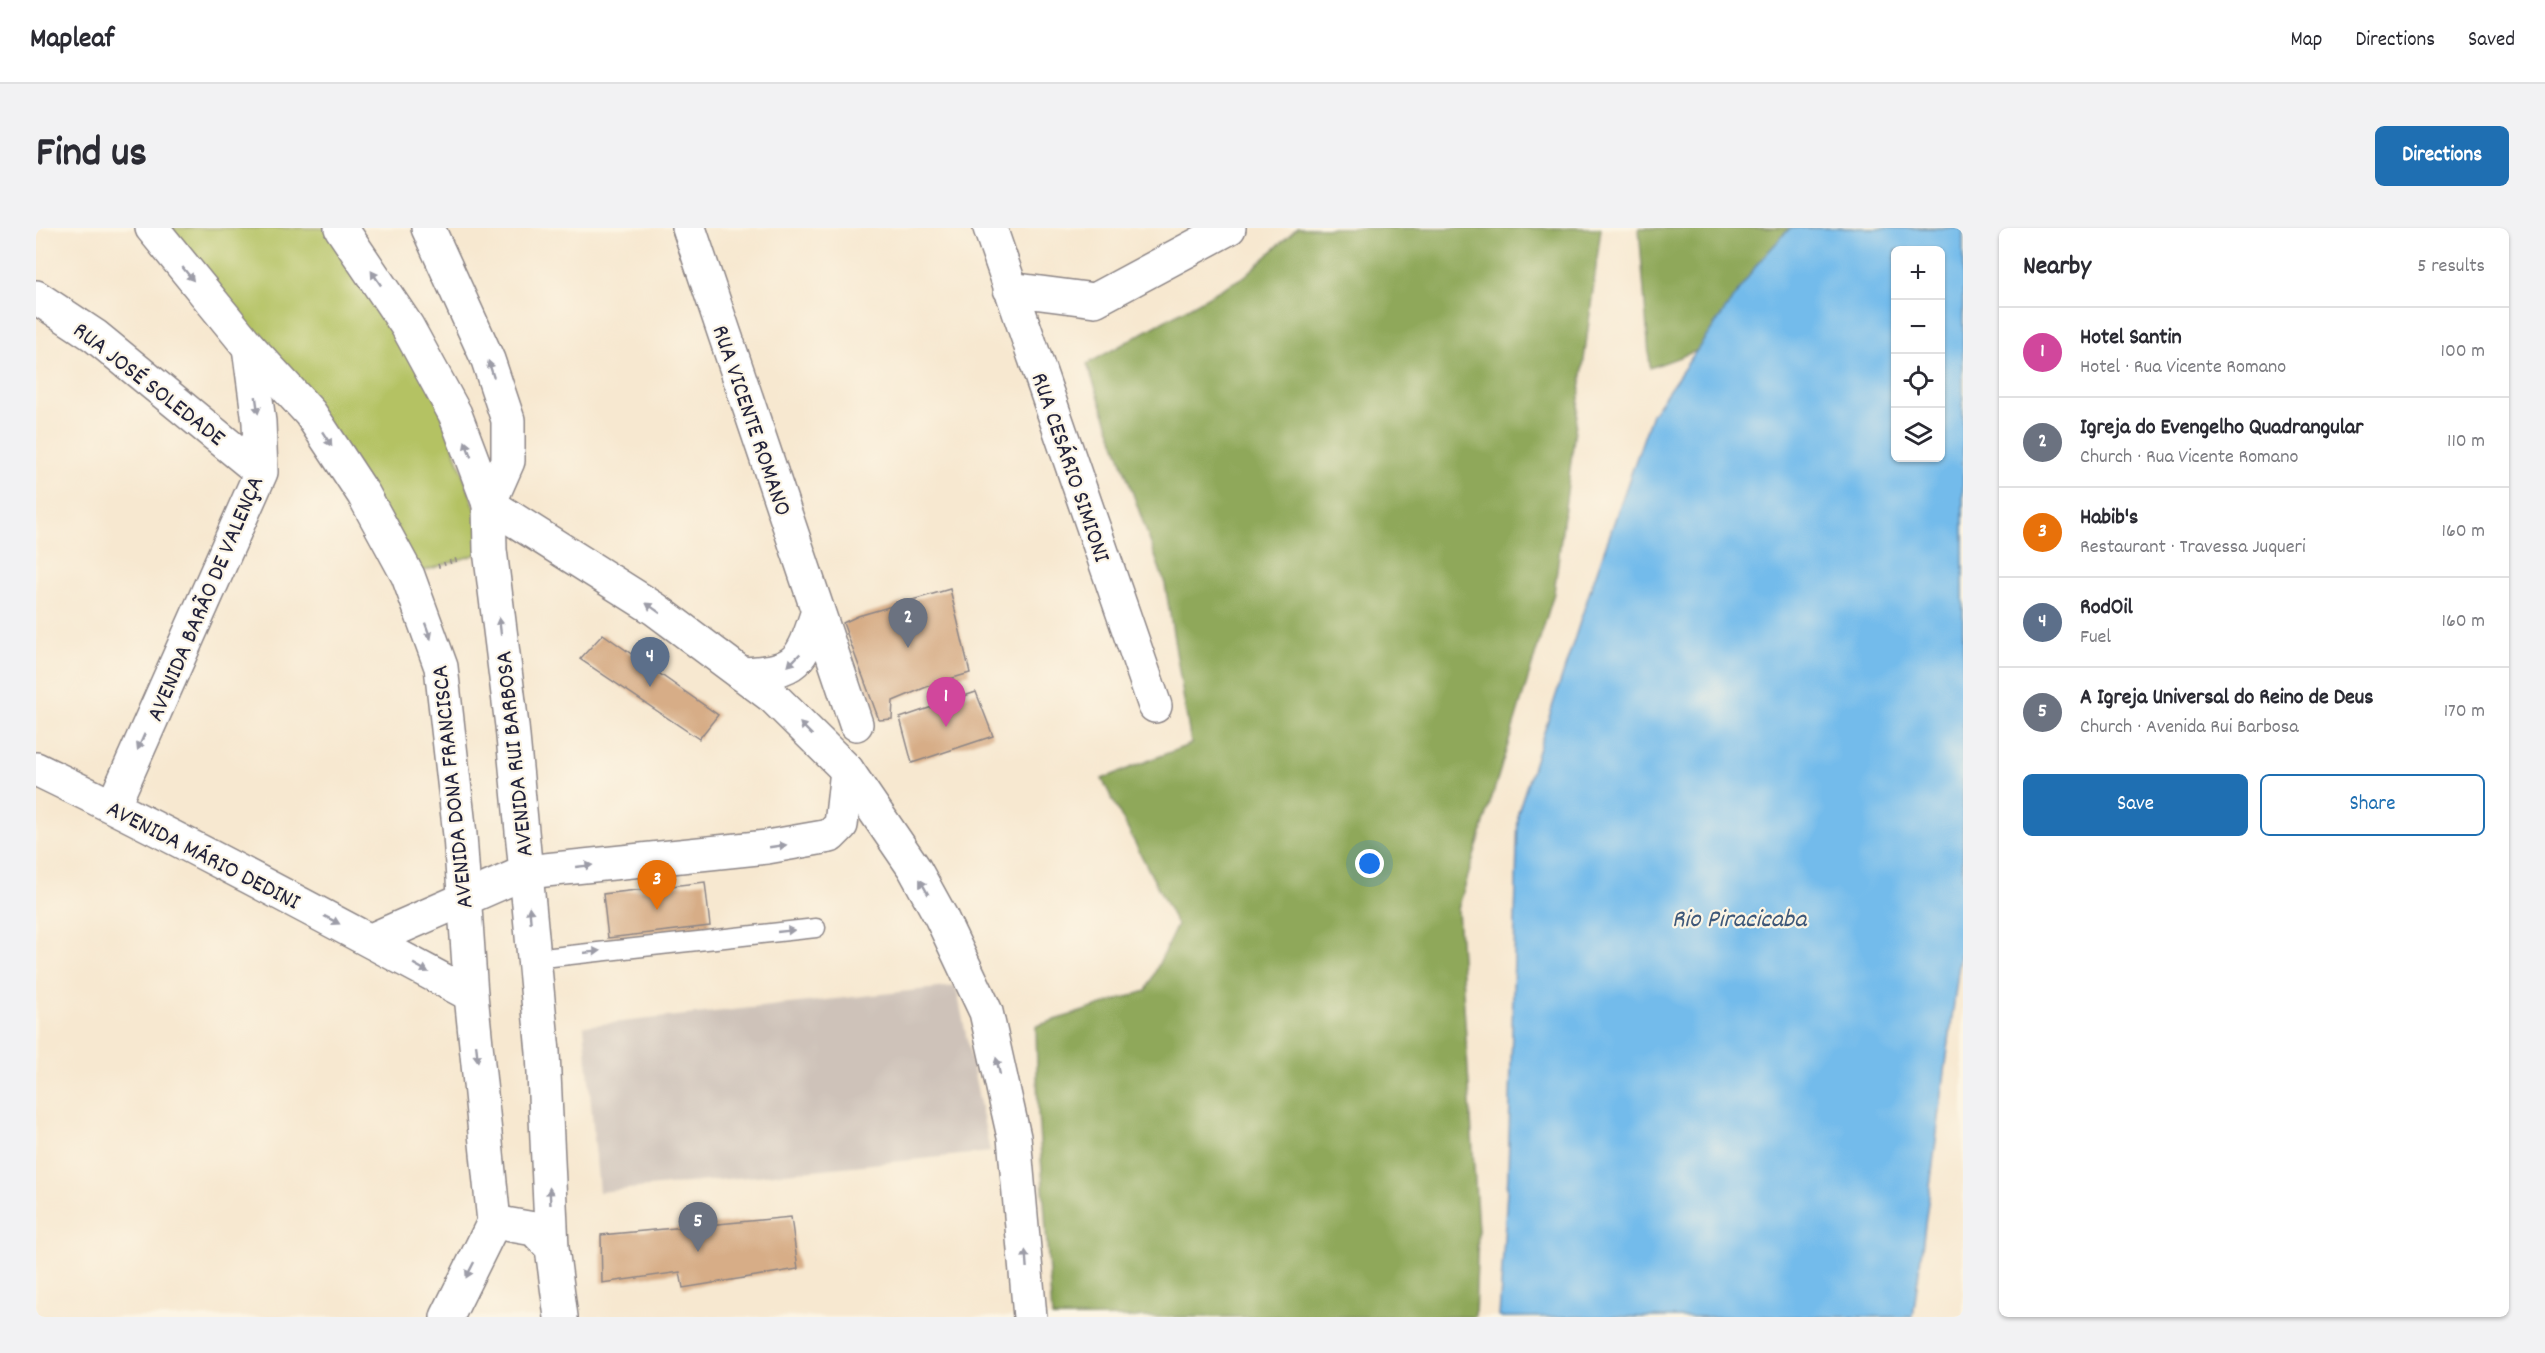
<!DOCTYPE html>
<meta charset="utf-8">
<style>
body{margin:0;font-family:Dekko,sans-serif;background:#f2f2f3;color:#2b2b33}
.controls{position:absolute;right:18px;top:18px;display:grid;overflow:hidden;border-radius:9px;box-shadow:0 2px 4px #0004}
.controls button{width:54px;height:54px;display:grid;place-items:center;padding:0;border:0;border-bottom:2px solid #e1e1e2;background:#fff;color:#2b2b33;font:30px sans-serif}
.you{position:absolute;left:1334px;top:636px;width:21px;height:21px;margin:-15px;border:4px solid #fff;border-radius:50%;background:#1a73e8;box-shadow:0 0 0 9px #1a73e833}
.badge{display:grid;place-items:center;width:39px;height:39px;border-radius:50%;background:#1f6fb2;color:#fff;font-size:20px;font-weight:700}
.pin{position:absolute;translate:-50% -50px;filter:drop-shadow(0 2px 3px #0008)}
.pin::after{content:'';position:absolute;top:32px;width:21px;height:18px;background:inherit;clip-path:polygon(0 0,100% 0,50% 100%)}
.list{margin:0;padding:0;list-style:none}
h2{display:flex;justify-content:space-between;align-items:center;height:78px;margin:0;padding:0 24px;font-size:26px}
h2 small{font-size:20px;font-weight:400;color:#7c7c81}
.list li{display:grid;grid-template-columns:39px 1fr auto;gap:18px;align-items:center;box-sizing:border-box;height:90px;padding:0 24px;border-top:2px solid #e1e1e2}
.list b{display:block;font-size:22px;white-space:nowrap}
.list p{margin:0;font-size:20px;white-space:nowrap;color:#7c7c81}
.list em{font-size:20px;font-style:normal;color:#7c7c81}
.actions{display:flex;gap:12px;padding:18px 24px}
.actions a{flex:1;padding:14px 0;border:2px solid #1f6fb2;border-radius:9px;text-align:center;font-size:21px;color:#1f6fb2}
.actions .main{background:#1f6fb2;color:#fff}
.icon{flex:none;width:33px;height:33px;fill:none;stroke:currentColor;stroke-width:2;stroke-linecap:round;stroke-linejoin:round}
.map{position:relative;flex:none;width:1927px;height:1089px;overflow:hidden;border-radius:9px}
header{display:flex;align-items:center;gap:36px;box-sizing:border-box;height:84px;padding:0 30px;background:#fff;border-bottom:2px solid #e1e1e2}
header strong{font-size:28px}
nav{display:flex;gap:33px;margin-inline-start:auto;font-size:21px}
.intro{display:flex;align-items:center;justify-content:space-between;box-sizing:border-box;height:144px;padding:0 36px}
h1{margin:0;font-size:42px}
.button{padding:15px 27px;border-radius:9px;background:#1f6fb2;color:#fff;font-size:21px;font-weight:700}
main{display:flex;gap:36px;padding:0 36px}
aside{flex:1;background:#fff;border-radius:9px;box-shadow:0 2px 4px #0004}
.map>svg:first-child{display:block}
</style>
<header>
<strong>Mapleaf</strong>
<nav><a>Map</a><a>Directions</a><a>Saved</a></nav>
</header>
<div class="intro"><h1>Find us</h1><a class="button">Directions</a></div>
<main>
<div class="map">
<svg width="1927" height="1089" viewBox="0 0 1927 1089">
<rect width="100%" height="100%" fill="#fcf5e5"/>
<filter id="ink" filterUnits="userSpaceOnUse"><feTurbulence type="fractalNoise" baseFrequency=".0167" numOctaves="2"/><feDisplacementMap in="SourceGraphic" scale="12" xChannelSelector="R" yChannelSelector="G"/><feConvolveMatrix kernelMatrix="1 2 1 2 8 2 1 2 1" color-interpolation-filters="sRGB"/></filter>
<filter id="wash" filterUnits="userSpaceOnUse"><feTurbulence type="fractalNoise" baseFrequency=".008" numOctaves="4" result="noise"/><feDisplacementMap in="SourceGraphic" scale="24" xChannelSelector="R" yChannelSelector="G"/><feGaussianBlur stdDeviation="1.35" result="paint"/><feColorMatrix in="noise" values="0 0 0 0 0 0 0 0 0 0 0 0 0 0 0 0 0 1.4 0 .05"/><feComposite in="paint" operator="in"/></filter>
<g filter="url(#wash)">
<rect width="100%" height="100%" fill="#f7e8d0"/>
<!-- industrial -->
<path fill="#cec2b9" d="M 920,758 L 954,924 L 563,964 L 548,798 Z"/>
<!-- green -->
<path fill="#b4c264" stroke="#6b7250" stroke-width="1.5" d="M 116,0 L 303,0 L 382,118 L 454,322 L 372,348 L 274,185 Z"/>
<!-- forest -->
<path fill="#8fa85a" stroke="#58654a" stroke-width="1.5" d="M 1261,0 L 1565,0 L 1518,365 L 1422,681 L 1442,1003 L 1439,1089 L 1016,1089 L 1002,885 L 1000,798 L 1110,763 L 1141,697 L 1066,551 L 1155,516 L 1129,356 L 1051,136 L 1209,48 Z
M 1603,0 L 1927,0 L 1904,22 L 1860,22 L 1859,50 L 1614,140 Z"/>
<!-- water -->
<path fill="#73bbeb" stroke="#4a6e93" stroke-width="1.5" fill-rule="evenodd" d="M 1754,0 L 1927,0 L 1927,706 L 1877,1089 L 1463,1089 L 1472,947 L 1482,584 L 1554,363 L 1616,186 L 1722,35 ZM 1860,22 L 1904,22 L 1904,230 L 1860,230 Z"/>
<g id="blocks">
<!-- building -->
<path fill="#d7ad87" d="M 914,361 L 934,445 L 900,455 L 857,473 L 856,491 L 843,492 L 807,395 L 822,388 Z
M 567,406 L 682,487 L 663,511 L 544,431 Z
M 940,464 L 957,508 L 876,535 L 864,490 Z
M 669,654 L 674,698 L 572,710 L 567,666 Z
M 755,989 L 762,1041 L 647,1060 L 644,1044 L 566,1055 L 565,1007 Z"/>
</g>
</g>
<g filter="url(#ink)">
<use href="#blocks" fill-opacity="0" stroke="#8c8586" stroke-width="1.5"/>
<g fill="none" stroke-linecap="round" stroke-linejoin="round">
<defs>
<path id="service" d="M 498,731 L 780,700"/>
<path id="minor" d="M 392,0 L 452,132 L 472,192 L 472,233 L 453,276
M 653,0 L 820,496
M 954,0 L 1119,478
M 974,61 L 1059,72 L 1193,0
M 0,69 L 59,108 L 225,244
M 706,446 C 762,443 765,435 782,383
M 0,541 C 147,612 291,690 435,767
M 77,578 L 225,244 L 223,194 L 213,119
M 335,712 L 490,644 L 731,619 L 794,608 L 805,597 L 811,542"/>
<path id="secondary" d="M 453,276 L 454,322 L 476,498 L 507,824 L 516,1020 L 525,1089
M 458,994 L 498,1001 L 516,1020"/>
<path id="primary" d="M 116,0 L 213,119 L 274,185 L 328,267 L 372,348 L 405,439 L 424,607 L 435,767 L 458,994 L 411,1089
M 305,0 L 371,98 L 419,186 L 453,276 L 619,381 L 737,469 L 811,542 L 878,640 L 905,689 L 950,784 L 978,909 L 994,1089"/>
</defs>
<!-- service casing -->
<use href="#service" stroke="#8c8586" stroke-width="21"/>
<!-- minor casing -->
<use href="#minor" stroke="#8c8586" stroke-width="36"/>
<!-- secondary casing -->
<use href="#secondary" stroke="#8c8586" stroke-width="36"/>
<!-- primary casing -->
<use href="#primary" stroke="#8c8586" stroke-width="36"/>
<!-- path -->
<path stroke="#8c8586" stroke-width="4" stroke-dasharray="1.5 4.5" stroke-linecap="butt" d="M 402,338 L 423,331"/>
<!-- service -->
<use href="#service" stroke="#fff" stroke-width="18"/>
<!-- minor -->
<use href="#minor" stroke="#fff" stroke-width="33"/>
<!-- secondary -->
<use href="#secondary" stroke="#fff" stroke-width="33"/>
<!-- primary -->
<use href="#primary" stroke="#fff" stroke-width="33"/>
</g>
<!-- one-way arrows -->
<defs><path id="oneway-solid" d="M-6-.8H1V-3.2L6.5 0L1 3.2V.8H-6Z" transform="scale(1.5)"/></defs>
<g fill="#9c9ca7">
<use href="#oneway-solid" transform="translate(152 46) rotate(51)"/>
<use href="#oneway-solid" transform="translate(340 50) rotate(-124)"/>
<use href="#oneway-solid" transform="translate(455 141) rotate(-108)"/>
<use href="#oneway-solid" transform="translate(221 177) rotate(82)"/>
<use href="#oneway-solid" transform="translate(291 211) rotate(57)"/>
<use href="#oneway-solid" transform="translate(432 221) rotate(-111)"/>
<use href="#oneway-solid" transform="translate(617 380) rotate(-145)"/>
<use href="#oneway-solid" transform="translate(464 398) rotate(-97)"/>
<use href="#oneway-solid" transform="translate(392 403) rotate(70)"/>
<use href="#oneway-solid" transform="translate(758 432) rotate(134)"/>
<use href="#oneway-solid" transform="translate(770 501) rotate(-135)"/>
<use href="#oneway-solid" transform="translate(105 514) rotate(114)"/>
<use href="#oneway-solid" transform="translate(742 618) rotate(-8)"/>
<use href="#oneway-solid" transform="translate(548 638) rotate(-6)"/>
<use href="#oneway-solid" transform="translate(888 659) rotate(-120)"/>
<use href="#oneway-solid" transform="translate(494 687) rotate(-95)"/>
<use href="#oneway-solid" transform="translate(296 692) rotate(27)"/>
<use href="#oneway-solid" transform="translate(750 703) rotate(-6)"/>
<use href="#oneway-solid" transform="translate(556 724) rotate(-6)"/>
<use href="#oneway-solid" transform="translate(385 740) rotate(29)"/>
<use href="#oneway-solid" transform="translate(441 825) rotate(84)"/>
<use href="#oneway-solid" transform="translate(962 838) rotate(-103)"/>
<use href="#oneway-solid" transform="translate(514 968) rotate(-93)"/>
<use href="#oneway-solid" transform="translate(990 1031) rotate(-94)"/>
<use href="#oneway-solid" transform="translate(434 1042) rotate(117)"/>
</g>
</g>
<g text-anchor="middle" stroke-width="4.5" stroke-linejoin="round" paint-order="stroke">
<!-- street labels -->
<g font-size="24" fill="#22223b" stroke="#fcf5e5">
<text transform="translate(114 155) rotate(38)" y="8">RUA JOSÉ SOLEDADE</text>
<text transform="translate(717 192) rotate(71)" y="8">RUA VICENTE ROMANO</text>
<text transform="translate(1036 239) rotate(71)" y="8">RUA CESÁRIO SIMIONI</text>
<text transform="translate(168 370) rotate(-67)" y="8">AVENIDA BARÃO DE VALENÇA</text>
<text transform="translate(477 526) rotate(-96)" y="8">AVENIDA RUI BARBOSA</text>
<text transform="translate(415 559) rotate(-96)" y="8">AVENIDA DONA FRANCISCA</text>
<text transform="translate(168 626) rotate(27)" y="8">AVENIDA MÁRIO DEDINI</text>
</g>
<!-- water labels -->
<g font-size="26" font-style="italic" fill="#3e5879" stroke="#fcf5e5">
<text x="1703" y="698">Rio Piracicaba</text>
</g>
</g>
</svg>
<div class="controls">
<button>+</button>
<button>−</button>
<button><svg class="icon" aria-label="locate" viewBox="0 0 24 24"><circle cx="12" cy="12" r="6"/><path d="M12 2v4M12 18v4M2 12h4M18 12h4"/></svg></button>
<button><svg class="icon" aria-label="layers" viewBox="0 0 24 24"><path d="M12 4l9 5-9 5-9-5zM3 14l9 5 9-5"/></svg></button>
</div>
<div class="you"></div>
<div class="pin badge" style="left:910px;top:499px;background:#d1479c">1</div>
<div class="pin badge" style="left:872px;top:420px;background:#6b7280">2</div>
<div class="pin badge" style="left:621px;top:682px;background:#e8710a">3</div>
<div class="pin badge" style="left:614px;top:459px;background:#5c6f8a">4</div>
<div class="pin badge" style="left:662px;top:1024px;background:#6b7280">5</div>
</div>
<aside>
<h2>Nearby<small>5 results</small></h2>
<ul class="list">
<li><span class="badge" style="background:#d1479c">1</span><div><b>Hotel Santin</b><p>Hotel · Rua Vicente Romano</p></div><em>100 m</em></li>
<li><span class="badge" style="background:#6b7280">2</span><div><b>Igreja do Evengelho Quadrangular</b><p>Church · Rua Vicente Romano</p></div><em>110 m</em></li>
<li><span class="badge" style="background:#e8710a">3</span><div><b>Habib's</b><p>Restaurant · Travessa Juqueri</p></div><em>160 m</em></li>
<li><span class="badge" style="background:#5c6f8a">4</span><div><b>RodOil</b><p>Fuel</p></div><em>160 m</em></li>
<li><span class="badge" style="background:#6b7280">5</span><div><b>A Igreja Universal do Reino de Deus</b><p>Church · Avenida Rui Barbosa</p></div><em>170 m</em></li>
</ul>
<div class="actions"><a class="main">Save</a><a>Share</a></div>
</aside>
</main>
